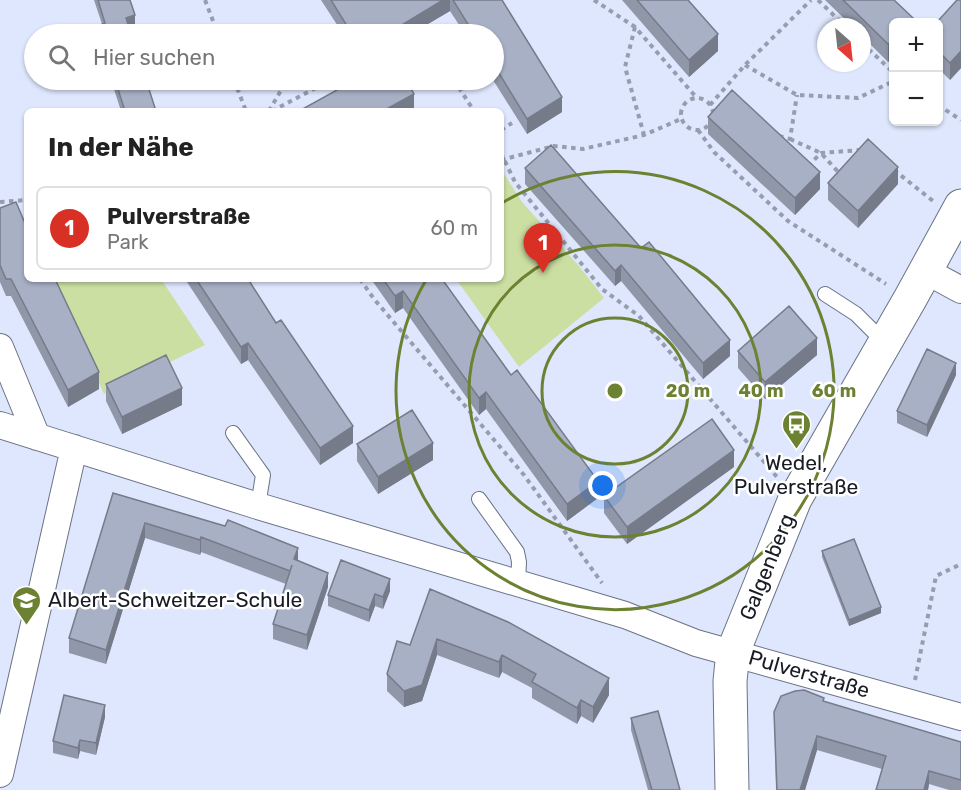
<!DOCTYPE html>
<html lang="de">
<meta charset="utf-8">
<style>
body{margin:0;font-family:Rubik,sans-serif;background:#f6f6f6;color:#222}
.controls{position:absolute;right:18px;top:18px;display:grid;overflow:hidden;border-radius:9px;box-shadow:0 2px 4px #0004}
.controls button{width:54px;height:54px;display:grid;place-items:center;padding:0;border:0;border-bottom:2px solid #e0e0e0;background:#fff;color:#222;font:30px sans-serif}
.compass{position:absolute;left:817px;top:18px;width:54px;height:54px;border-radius:50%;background:#fff;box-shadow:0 2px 4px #0004;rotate:153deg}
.you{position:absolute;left:603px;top:486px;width:21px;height:21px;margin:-15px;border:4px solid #fff;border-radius:50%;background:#1a73e8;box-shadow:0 0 0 9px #1a73e833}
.badge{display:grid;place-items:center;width:39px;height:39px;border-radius:50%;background:#d93025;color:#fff;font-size:20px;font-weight:700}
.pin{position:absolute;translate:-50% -50px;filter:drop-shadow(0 2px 3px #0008)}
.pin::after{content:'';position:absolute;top:32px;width:21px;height:18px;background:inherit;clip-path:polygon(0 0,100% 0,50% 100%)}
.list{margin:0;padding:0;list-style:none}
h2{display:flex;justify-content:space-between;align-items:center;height:78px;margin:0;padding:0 24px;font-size:26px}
h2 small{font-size:20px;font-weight:400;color:#767676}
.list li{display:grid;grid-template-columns:39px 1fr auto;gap:18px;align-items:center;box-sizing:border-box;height:84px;margin:0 12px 12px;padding:0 12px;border:2px solid #e0e0e0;border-radius:9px}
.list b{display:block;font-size:22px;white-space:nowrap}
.list p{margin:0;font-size:20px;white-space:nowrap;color:#767676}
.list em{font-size:20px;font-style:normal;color:#767676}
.icon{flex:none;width:33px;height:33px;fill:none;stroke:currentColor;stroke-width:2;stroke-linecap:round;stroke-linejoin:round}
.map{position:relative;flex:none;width:961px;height:790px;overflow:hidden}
.search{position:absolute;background:#fff;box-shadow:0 2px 4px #0004;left:24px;top:24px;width:480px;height:66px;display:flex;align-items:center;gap:15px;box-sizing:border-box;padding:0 21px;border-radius:33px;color:#767676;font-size:22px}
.panel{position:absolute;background:#fff;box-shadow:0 2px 4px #0004;left:24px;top:108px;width:480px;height:174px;border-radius:9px}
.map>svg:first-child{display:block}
</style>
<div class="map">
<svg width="961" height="790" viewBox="0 0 961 790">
<rect width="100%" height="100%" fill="#dee7fd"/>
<!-- green -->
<path fill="#ccdfa2" d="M 501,169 L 522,202 L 579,266 L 604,298 L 519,367 L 456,279 L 501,279 Z
M 51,279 L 161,279 L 205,345 L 104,394 Z"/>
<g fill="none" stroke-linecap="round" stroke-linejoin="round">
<defs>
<path id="service" d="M 825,294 L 856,314 L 885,343
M 233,433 L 263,475 L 258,506
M 479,499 L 517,552 L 519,562 L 518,583"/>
<path id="minor" d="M 926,271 L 961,290
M 0,347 L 37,437
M 0,425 L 258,506 L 625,615 L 696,643 L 961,717
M 0,774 L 74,448"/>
<path id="tertiary" d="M 732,790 L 730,681 L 733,652 L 795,499 L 910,299 L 961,206"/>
</defs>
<!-- service casing -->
<use href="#service" stroke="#6a7285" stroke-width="16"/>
<!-- minor casing -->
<use href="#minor" stroke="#6a7285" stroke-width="28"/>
<!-- tertiary casing -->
<use href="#tertiary" stroke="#6a7285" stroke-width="35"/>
<!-- path -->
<path stroke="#969dae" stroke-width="4" stroke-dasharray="4.5 4.5" stroke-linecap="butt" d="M 205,0 L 218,34
M 594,0 L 635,27 L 696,97
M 818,0 L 846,27
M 417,25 L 423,34
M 635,27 L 625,67 L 644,135
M 862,43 L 894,73
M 745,65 L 797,95 L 858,98 L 894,81
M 234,80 L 246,111
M 454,80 L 474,111
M681 114a16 16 0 1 1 32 0a16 16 0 1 1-32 0Z
M 710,105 L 745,65 L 811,0
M 938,105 L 961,120
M 269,111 L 287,80
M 272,111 L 331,80
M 501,130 L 512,123
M 698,130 L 714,152 L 788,221 L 886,284
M 779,136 L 790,139 L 797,95
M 790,139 L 821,153 L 840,174
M 501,153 L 515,182 L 602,289 L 639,316 L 777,477
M 501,160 L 554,146 L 583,149 L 644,135 L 681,119
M 808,166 L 821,153 L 861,150
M 894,170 L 933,201
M 0,202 L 27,200
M 360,279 L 374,299 L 524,475 L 602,583
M 915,680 L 936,576 L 961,564"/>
<!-- service -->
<use href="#service" stroke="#fff" stroke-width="14"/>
<!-- minor -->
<use href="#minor" stroke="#fff" stroke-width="26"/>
<!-- tertiary -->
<use href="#tertiary" stroke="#fff" stroke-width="33"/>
</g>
<!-- wall -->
<path fill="#9097a9" d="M 94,0 L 130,0 L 135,27 L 129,29 L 131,34 L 98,34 L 98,26 L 102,24 Z
M 321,0 L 502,0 L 562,112 L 527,134 L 493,80 L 494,34 L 465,34 L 450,11 L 411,34 L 343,34 Z
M 622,0 L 688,0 L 718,51 L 689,77 Z
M 825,0 L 894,0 L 913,22 L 894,22 L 894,56 L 888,62 L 862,36 L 862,27 L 853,27 Z
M 961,0 L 961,68 L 950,80 L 939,69 L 939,22 Z
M 111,80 L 146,80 L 156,111 L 121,111 Z
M 708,117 L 820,189 L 795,215 L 708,134 Z
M 525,168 L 730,356 L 703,379 L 621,281 L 615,286 L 525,184 Z
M 828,183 L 898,184 L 858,228 L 828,200 Z
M 0,208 L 99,389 L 68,407 L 11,296 L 6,296 L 0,282 Z
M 185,279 L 248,279 L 353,443 L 320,465 L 248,360 L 241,364 Z
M 371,279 L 442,279 L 598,498 L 567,521 L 486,409 L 479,415 L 403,308 L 395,313 Z
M 738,351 L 817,355 L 765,399 L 738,368 Z
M 956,375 L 927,437 L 897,423 L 897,411 Z
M 106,384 L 182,405 L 122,434 L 106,401 Z
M 357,444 L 433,460 L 378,494 L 357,461 Z
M 734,467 L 627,544 L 604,513 L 604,496 Z
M 113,493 L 298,560 L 328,587 L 307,650 L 273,639 L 273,624 L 286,584 L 201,552 L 200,555 L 145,538 L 106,664 L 69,653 L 69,638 Z
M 822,551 L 881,613 L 849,626 L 822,557 Z
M 430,589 L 609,695 L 593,723 L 581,716 L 577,724 L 532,698 L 532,688 L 502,672 L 499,678 L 437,655 L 422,701 L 404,707 L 387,691 L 387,674 L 410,645 Z
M 390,591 L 383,609 L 375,606 L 369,622 L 328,606 L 328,595 Z
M 824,702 L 961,742 L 961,790 L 949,790 L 929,784 L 928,790 L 876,790 L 882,769 L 817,750 L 805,790 L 776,790 L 774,712 Z
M 105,717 L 96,755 L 80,751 L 78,759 L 53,753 L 53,741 Z
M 631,718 L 680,790 L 648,790 L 631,730 Z"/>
<!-- shaded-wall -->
<path fill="#767b8a" d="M 443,0 L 450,0 L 450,11 L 411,34 L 387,34 Z
M 135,15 L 135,27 L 126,30 L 126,18 Z
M 718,34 L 718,51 L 689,77 L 689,60 Z
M 894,39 L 894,56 L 888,62 L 888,44 Z
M 961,51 L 961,68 L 950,80 L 950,63 Z
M 414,94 L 414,109 L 410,111 L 383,111 Z
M 562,97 L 562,112 L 527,134 L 527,119 Z
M 898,167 L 898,184 L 858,228 L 858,211 Z
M 820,172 L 820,189 L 795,215 L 795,198 Z
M 621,265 L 621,281 L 615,286 L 615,271 Z
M 403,291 L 403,308 L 395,313 L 395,296 Z
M 817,338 L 817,355 L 765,399 L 765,382 Z
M 730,340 L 730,356 L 703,379 L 703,363 Z
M 248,343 L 248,360 L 241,364 L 241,347 Z
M 956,363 L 956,375 L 927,437 L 927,425 Z
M 99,372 L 99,389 L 68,407 L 68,390 Z
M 182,388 L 182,405 L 122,434 L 122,417 Z
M 486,392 L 486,409 L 479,415 L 479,398 Z
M 353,426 L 353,443 L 320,465 L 320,448 Z
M 433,443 L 433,460 L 378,494 L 378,477 Z
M 734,450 L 734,467 L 627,544 L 627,527 Z
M 598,481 L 598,498 L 567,521 L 567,504 Z
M 145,523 L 145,538 L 106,664 L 106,650 Z
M 201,537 L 201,552 L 200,555 L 200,540 Z
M 298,548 L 298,562 L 294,559 Z
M 328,573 L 328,587 L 307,650 L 307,635 Z
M 390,579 L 390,591 L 383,609 L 383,597 Z
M 375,594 L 375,606 L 369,622 L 369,610 Z
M 881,607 L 881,613 L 849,626 L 849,620 Z
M 437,639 L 437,655 L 422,701 L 404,707 L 404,691 Z
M 502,655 L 502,672 L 499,678 L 499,662 Z
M 609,678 L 609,695 L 593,723 L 593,707 Z
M 581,700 L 581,716 L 577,724 L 577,708 Z
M 105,705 L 105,717 L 96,755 L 96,743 Z
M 817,736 L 817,750 L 805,790 L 800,790 Z
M 80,740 L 80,751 L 78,759 L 78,748 Z
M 929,771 L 929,784 L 928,790 L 924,790 Z"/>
<!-- building -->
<path fill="#a8b0c5" stroke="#767b8a" stroke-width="1.5" d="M 98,0 L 130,0 L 135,15 L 126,18 L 131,34 L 101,34 L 98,26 L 105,23 Z
M 331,0 L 443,0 L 387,34 L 352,34 Z
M 453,0 L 502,0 L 562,97 L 527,119 L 494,65 L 494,34 L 474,34 Z
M 637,0 L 688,0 L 718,34 L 689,60 Z
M 843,0 L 894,0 L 913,18 L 909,22 L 894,22 L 894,39 L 888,44 Z
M 957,0 L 961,0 L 961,51 L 950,63 L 939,52 L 939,22 L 937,22 Z
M 115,80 L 146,80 L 156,111 L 125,111 Z
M 355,80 L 406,80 L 414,94 L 383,111 L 299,111 Z
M 732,90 L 820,172 L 795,198 L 708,117 Z
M 868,139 L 898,167 L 858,211 L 828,183 Z
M 551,145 L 641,248 L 649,242 L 730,340 L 703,363 L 621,265 L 615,271 L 525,168 Z
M 16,202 L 27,228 L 27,279 L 55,279 L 99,372 L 68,390 L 11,279 L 6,279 L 0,265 L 0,208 Z
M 196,279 L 248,279 L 276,323 L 281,320 L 353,426 L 320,448 L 248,343 L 241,347 Z
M 383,279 L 442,279 L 511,375 L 517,370 L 598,481 L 567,504 L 486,392 L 479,398 L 403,291 L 395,296 Z
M 789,306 L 817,338 L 765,382 L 738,351 Z
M 927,349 L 956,363 L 927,425 L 897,411 Z
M 166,355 L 182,388 L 122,417 L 106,384 Z
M 412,410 L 433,443 L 378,477 L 357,444 Z
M 712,419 L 734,450 L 627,527 L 604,496 Z
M 113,493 L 225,526 L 228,520 L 298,548 L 294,559 L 328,573 L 307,635 L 273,624 L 292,565 L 290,571 L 201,537 L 200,540 L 145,523 L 106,650 L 69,638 Z
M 854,539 L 881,607 L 849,620 L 822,551 Z
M 341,560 L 390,579 L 383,597 L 375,594 L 369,610 L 328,595 Z
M 430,589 L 508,622 L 609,678 L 593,707 L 581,700 L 577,708 L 532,682 L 536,674 L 502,655 L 499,662 L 437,639 L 422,685 L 404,691 L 387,674 L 397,641 L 410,645 Z
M 804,690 L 824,698 L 823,701 L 961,742 L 961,780 L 929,771 L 924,790 L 876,790 L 886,756 L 817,736 L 800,790 L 777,790 L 774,712 L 781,696 L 795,691 Z
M 64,695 L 105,705 L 96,743 L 80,740 L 78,748 L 53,741 Z
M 658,711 L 680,790 L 652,790 L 631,718 Z"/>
<!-- distance rings -->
<g fill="none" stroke="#6d8132" stroke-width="3">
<circle cx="615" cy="391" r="73"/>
<circle cx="615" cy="391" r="146"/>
<path d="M502 203A219 219 0 1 1 426 280"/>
</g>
<!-- icons -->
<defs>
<symbol id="bus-pin" viewBox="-11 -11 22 30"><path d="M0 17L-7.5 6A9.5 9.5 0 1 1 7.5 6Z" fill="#6d8132" stroke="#fff"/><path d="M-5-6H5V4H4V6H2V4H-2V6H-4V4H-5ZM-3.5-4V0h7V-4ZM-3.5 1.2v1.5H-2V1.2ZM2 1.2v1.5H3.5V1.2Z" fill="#fff"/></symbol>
<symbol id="school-pin" viewBox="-11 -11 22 30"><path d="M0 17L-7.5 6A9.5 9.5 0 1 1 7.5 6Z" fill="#6d8132" stroke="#fff"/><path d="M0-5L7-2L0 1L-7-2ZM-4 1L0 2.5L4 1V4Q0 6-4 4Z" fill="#fff"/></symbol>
</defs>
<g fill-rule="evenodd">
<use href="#bus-pin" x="780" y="408" width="33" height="45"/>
<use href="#school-pin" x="10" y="584" width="33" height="45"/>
</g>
<g text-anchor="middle" stroke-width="5" stroke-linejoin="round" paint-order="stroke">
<!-- poi labels -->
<g font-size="21" fill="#191c24" stroke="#fff">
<text x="796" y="470">Wedel,<tspan x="796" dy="24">Pulverstraße</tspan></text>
<text x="48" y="607" text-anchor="start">Albert-Schweitzer-Schule</text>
</g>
<!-- street labels -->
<g font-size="21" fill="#191c24" stroke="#fff">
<text transform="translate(767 567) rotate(-68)" y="7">Galgenberg</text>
<text transform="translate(809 674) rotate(16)" y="7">Pulverstraße</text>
</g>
</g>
<circle cx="615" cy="391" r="9" fill="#6d8132" stroke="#fff" stroke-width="3"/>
<g font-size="18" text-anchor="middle" font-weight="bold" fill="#6d8132" stroke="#fff" stroke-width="5" stroke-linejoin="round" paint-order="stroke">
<text x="688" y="397">20 m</text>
<text x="761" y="397">40 m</text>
<text x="834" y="397">60 m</text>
</g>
</svg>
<div class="controls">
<button>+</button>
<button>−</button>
</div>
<svg class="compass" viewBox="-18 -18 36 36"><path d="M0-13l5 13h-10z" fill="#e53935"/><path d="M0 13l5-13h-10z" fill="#767676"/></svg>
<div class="you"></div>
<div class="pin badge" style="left:543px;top:273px">1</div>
<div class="search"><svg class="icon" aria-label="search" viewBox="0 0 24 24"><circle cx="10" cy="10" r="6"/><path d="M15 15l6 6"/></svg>Hier suchen</div>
<section class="panel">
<h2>In der Nähe<small></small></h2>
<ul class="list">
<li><span class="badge">1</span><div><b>Pulverstraße</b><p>Park</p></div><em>60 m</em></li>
</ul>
</section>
</div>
